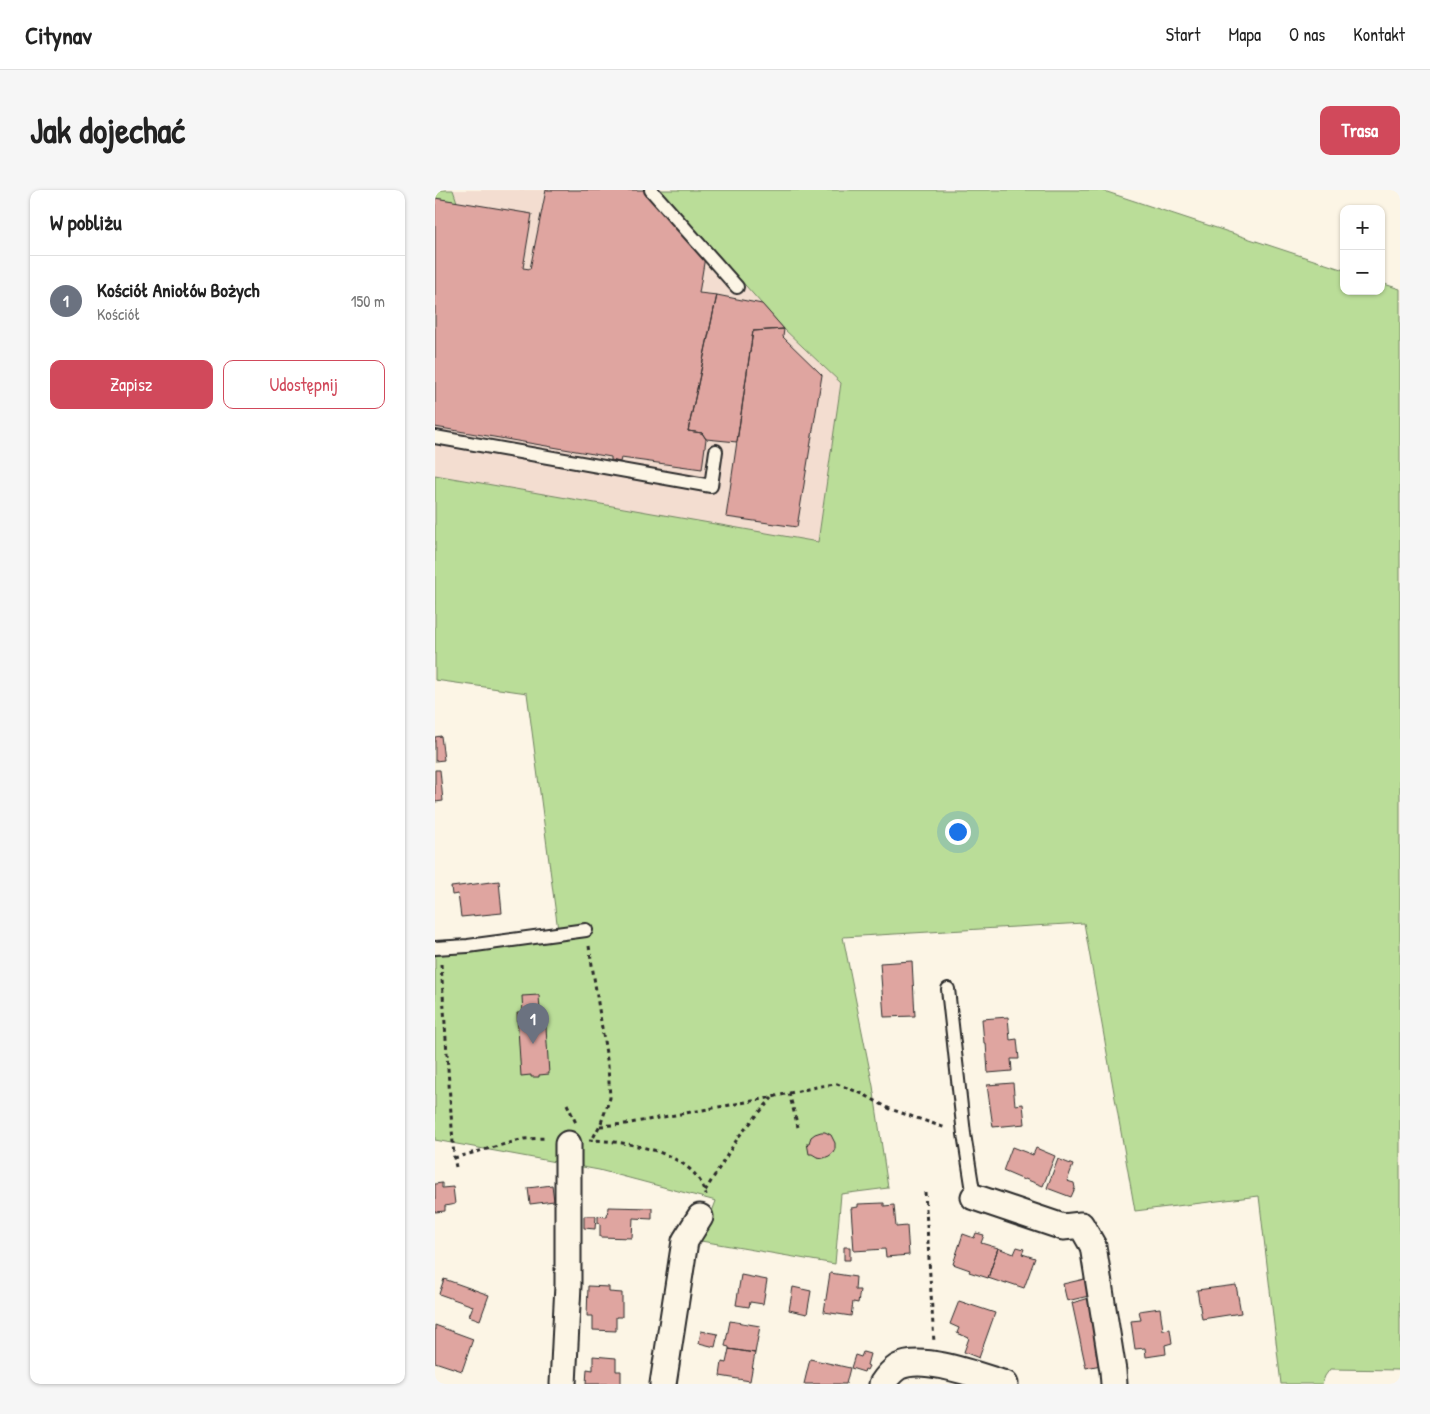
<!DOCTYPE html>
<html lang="pl">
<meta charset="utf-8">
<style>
body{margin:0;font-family:"Patrick Hand",sans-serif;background:#f6f6f6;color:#222}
.controls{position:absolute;right:15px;top:15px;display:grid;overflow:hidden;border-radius:10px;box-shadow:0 1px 4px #0004}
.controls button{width:45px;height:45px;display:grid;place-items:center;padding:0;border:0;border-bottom:1px solid #e0e0e0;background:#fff;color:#222;font:25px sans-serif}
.you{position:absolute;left:522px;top:641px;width:18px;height:18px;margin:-12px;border:4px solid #fff;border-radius:50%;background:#1a73e8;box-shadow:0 0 0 8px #1a73e833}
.badge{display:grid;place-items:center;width:32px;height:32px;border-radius:50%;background:#d1495b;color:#fff;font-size:16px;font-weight:700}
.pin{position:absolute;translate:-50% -41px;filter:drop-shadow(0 1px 2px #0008)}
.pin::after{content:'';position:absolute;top:26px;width:18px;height:15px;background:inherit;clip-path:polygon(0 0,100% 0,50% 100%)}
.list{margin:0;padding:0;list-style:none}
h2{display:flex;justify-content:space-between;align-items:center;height:65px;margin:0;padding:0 20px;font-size:21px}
h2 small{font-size:16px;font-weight:400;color:#767676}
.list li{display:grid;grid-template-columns:32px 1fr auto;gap:15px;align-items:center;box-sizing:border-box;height:90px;padding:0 20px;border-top:1px solid #e0e0e0}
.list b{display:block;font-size:19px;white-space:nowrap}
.list p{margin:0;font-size:16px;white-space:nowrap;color:#767676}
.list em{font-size:16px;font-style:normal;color:#767676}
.actions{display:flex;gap:10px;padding:15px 20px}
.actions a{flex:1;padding:11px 0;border:1px solid #d1495b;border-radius:10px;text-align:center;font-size:18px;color:#d1495b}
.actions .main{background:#d1495b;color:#fff}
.map{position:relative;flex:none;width:965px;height:1194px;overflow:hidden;border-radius:10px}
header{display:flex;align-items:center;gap:30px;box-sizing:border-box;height:70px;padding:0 25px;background:#fff;border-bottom:1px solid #e0e0e0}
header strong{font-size:24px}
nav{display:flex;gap:28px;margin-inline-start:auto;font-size:18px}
.intro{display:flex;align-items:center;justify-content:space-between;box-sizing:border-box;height:120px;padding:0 30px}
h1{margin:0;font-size:35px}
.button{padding:12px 22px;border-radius:10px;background:#d1495b;color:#fff;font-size:18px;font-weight:700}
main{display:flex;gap:30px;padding:0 30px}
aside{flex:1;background:#fff;border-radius:10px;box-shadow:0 1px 4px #0004}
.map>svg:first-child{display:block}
</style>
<header>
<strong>Citynav</strong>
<nav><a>Start</a><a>Mapa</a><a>O nas</a><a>Kontakt</a></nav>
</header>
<div class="intro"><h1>Jak dojechać</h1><a class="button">Trasa</a></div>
<main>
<aside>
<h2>W pobliżu<small></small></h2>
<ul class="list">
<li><span class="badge" style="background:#6b7280">1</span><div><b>Kościół Aniołów Bożych</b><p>Kościół</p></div><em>150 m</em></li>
</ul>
<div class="actions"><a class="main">Zapisz</a><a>Udostępnij</a></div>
</aside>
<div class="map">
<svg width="965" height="1194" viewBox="0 0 965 1194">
<rect width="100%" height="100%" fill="#fcf5e5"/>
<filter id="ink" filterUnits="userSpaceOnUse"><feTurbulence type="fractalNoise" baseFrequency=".02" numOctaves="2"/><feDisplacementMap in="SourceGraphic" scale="10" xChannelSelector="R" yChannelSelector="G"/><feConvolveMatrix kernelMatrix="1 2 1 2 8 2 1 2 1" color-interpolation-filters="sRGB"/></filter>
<g filter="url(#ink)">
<!-- built -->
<path fill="#f3ddd0" d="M 0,0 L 226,0 L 349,139 L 406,193 L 383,353 L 0,285 Z"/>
<!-- green -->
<path fill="#badd98" stroke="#728462" d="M 0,0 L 18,0 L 22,12 L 0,8 Z
M 226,0 L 666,0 L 909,80 L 909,101 L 946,101 L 946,93 L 965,99 L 965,1180 L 895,1179 L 890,1186 L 887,1194 L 846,1194 L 824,1006 L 700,1021 L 649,733 L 408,747 L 438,896 L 453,998 L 406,1004 L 400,1074 L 266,1051 L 281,1011 L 164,980 L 0,950 L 0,766 L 124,748 L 92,503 L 0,490 L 0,285 L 383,352 L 406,193 L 349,139 Z"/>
<!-- building -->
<path fill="#dfa5a0" stroke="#2b2b2b" d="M 111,0 L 210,0 L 270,67 L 264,103 L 282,105 L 253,241 L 267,243 L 271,249 L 267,279 L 186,268 L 185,272 L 176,270 L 176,267 L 0,237 L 0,8 L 97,24 L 88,78 L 95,79 Z
M 282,105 L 327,114 L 349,139 L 318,141 L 302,252 L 271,249 L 267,243 L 253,241 Z
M 349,139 L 348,147 L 387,185 L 362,337 L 291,327 L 318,141 Z
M 6,546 L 9,570 L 0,571 L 0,547 Z
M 0,580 L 5,580 L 8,611 L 0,612 Z
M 64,691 L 67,723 L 26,727 L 23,704 L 17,705 L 16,697 Z
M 477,771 L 480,826 L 449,827 L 445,773 Z
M 104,805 L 105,822 L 110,822 L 114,884 L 104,885 L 104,887 L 96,887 L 96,885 L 86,886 L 82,823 L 88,823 L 87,806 Z
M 573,827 L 575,850 L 582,849 L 584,869 L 576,869 L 577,881 L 553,883 L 551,853 L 549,853 L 547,829 Z
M 578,893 L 580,915 L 588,914 L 590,934 L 558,937 L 552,895 Z
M 386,942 L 390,942 L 396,945 L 400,953 L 400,959 L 398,963 L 394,966 L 389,968 L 382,967 L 377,964 L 374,964 L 372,953 L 374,953 L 376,947 L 380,944 Z
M 577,957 L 598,965 L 601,958 L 620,966 L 608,996 L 590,989 L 589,990 L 568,981 Z
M 623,969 L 638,975 L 632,991 L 639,993 L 640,998 L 636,1007 L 612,998 Z
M 7,993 L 7,998 L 18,997 L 20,1014 L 10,1016 L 10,1021 L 0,1022 L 0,994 Z
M 117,995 L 119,1011 L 95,1014 L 93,998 Z
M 449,1013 L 449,1016 L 459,1015 L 461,1037 L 472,1036 L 474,1065 L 451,1067 L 450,1059 L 419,1061 L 416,1018 L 423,1017 L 423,1014 Z
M 173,1017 L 217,1018 L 217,1029 L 198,1028 L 197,1048 L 165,1047 L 165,1033 L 163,1033 L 163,1026 L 172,1027 Z
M 149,1026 L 161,1026 L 160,1039 L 149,1038 Z
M 541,1043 L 549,1045 L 546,1053 L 563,1058 L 553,1088 L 534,1082 L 535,1080 L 518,1074 L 528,1044 L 539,1048 Z
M 409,1057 L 415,1057 L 415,1070 L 409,1070 Z
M 582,1057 L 589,1059 L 587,1064 L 600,1068 L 589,1098 L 571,1092 L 571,1094 L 553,1088 L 563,1058 L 579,1064 Z
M 395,1083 L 421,1087 L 420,1100 L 425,1100 L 423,1113 L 418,1112 L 416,1126 L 389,1122 Z
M 306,1085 L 332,1090 L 328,1114 L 315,1112 L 314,1117 L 301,1115 Z
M 654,1088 L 658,1105 L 632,1111 L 628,1094 Z
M 9,1089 L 54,1105 L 45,1130 L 34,1126 L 38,1116 L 4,1104 Z
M 801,1095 L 806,1123 L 767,1129 L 762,1100 Z
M 153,1096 L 174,1097 L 174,1102 L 187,1103 L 187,1127 L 181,1127 L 181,1141 L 158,1140 L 158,1126 L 152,1126 Z
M 358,1097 L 376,1101 L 372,1124 L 354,1120 Z
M 658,1107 L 671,1174 L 651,1178 L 637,1113 Z
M 524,1111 L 560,1123 L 544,1168 L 529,1162 L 534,1148 L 522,1143 L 524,1138 L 515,1134 Z
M 725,1118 L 728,1140 L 735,1139 L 737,1153 L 730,1155 L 731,1164 L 711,1167 L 710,1158 L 700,1159 L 696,1131 L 706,1130 L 704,1121 Z
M 295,1131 L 325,1136 L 320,1163 L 294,1159 L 294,1157 L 290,1156 Z
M 0,1135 L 38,1149 L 27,1181 L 0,1172 Z
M 266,1141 L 283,1144 L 280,1157 L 264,1153 Z
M 294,1159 L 320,1163 L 315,1191 L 285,1186 L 287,1172 L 291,1173 Z
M 428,1162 L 435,1164 L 432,1175 L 434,1176 L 432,1180 L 430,1179 L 429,1182 L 416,1178 L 420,1165 L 426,1167 Z
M 158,1166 L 181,1168 L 181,1181 L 186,1181 L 186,1194 L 151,1194 L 152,1179 L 158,1180 Z
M 375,1169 L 415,1178 L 411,1194 L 369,1194 Z"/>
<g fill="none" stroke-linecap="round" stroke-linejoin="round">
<defs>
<path id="lane" d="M 216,0 L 302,97
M 0,247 L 276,296 L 281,261
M 0,758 L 33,756 L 151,740
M 513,799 L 529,944 L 539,1007"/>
<path id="street" d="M 539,1007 L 628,1037 L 646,1035 L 658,1056 L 678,1181 L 679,1194
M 128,1194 L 133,1095 L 133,954
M 228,1194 L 250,1051 L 265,1027
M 447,1194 C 451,1188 457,1181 463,1177 C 488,1164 544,1186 570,1194"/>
</defs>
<!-- lane casing -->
<use href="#lane" stroke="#2b2b2b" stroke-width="16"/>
<!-- street casing -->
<use href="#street" stroke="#2b2b2b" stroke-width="29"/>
<!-- path -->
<path stroke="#2b2b2b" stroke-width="3" stroke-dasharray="4 4" stroke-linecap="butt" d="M 154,756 L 173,876 L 175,908 L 166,933 L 157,950
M 6,774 L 19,968 L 21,977
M 354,903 L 363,937
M 132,914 L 141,933
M 165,936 L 190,934 L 328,909 L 386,896 L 402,894 L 428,904 L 455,919 L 511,938
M 154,950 C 192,951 261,962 271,1005
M 19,968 L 89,949 L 112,948
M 270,1001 L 304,946 L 337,908
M 490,1002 L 499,1153"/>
<!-- lane -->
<use href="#lane" stroke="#fcf5e5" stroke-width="12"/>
<!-- street -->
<use href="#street" stroke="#fcf5e5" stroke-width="25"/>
</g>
</g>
</svg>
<div class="controls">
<button>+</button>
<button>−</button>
</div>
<div class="you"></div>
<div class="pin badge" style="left:98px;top:854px;background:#6b7280">1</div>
</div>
</main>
